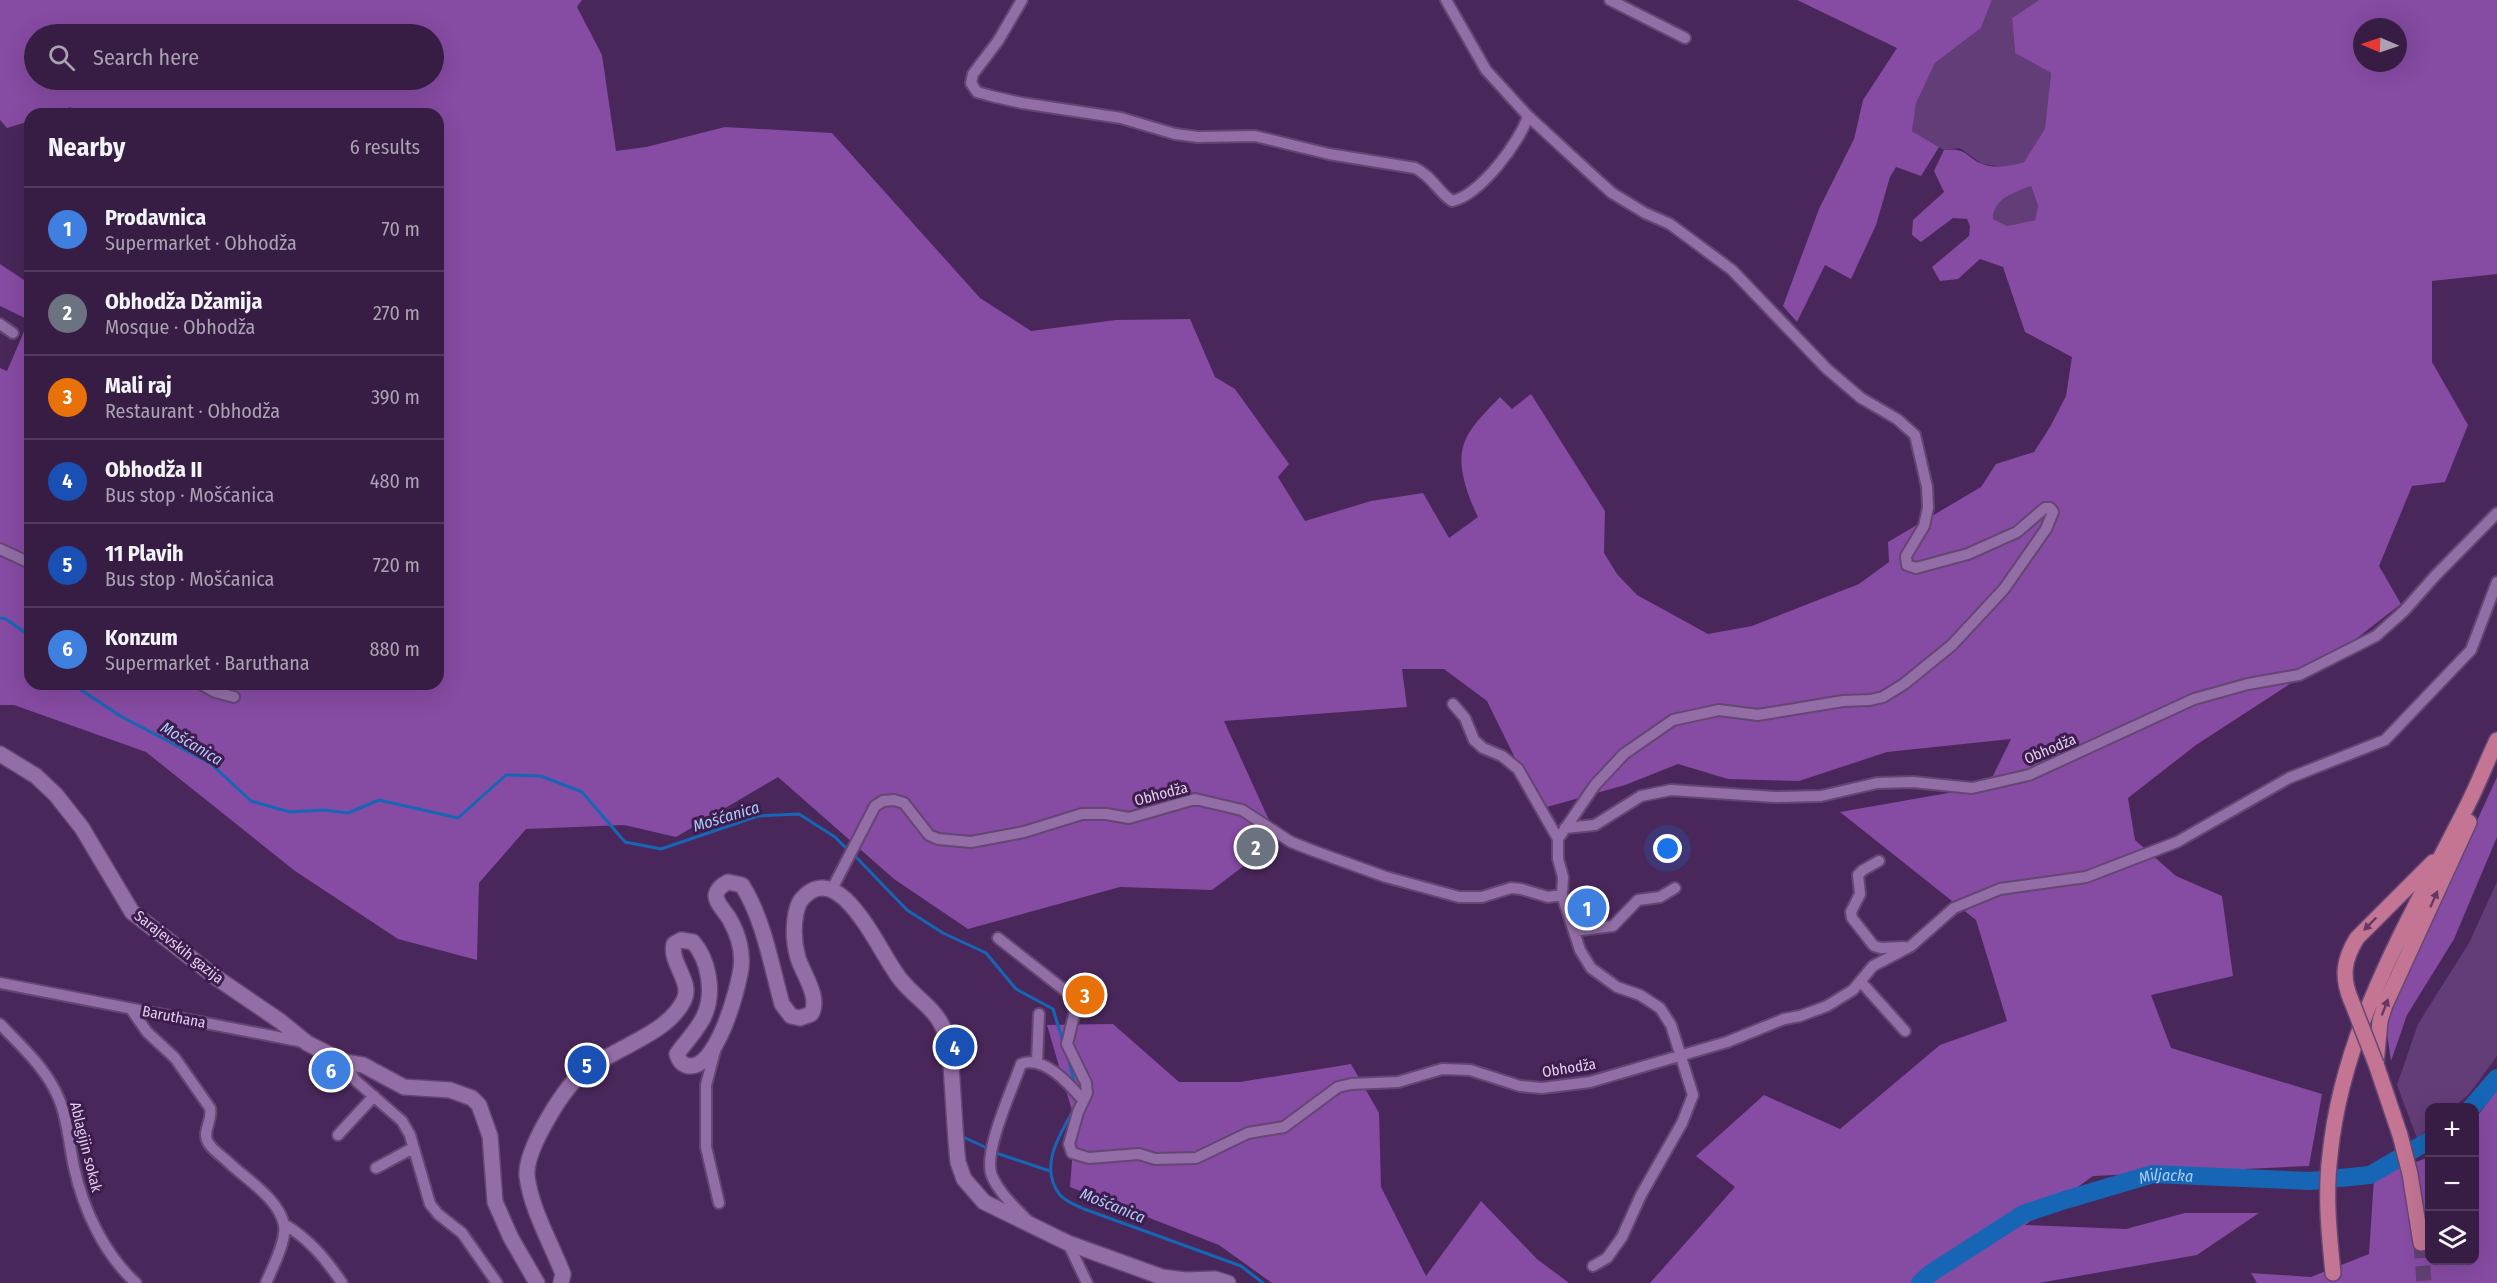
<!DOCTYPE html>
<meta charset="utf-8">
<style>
body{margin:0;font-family:"Fira Sans Condensed",sans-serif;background:#422a4f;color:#f1f3f6}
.controls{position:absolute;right:18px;bottom:18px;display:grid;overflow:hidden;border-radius:12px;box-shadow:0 6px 24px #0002}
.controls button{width:54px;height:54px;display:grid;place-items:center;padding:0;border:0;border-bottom:2px solid #513b5d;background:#371d44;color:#f1f3f6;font:30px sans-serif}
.compass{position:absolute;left:2353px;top:18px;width:54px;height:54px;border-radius:50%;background:#371d44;box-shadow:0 6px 24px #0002;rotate:272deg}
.you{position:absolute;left:1668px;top:849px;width:21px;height:21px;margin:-15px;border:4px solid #fff;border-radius:50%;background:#1a73e8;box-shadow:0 0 0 9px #1a73e833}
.badge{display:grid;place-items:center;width:39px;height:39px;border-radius:50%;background:#ea580c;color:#fff;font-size:20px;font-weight:700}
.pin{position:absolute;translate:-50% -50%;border:3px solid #fff;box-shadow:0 2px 6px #0006}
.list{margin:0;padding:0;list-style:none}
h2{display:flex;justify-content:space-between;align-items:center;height:78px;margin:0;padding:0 24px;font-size:26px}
h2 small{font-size:20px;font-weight:400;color:#aaa2b2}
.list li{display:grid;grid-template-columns:39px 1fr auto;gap:18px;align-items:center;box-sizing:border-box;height:84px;padding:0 24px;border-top:2px solid #513b5d}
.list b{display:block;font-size:22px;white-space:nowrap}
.list p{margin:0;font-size:20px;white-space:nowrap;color:#aaa2b2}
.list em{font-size:20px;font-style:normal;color:#aaa2b2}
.icon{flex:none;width:33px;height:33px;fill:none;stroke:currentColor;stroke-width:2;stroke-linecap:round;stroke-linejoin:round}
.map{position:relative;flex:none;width:2497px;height:1283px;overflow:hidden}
.search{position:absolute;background:#371d44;box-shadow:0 6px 24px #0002;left:24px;top:24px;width:420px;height:66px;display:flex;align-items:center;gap:15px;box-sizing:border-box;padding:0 21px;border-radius:33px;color:#aaa2b2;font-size:22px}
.panel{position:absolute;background:#371d44;box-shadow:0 6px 24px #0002;left:24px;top:108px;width:420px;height:582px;border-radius:18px}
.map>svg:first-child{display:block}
</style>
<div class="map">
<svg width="2497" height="1283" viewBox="0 0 2497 1283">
<rect width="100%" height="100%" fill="#49275a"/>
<!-- green -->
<path fill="#633d77" d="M 1992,0 L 2039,0 L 2012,18 L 2015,53 L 2051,73 L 2046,129 L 2024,162 L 2005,167 L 1982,164 L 1960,148 L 1944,150 L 1912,131 L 1915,103 L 1935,63 L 1981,28 Z
M 2031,186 L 2038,206 L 2035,220 L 2007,226 L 1993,219 C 1993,198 2015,193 2031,186 Z
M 2497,882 L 2497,1056 L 2469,1094 L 2454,1107 L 2430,1108 L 2429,1128 L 2417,1138 L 2397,1085 L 2418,1024 L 2469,943 Z"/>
<!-- forest -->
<path fill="#864ba3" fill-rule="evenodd" d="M 0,0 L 582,0 L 577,7 L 602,55 L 616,151 L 646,147 L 725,127 L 832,133 L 980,298 L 1031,331 L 1116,320 L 1190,319 L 1215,377 L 1235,389 L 1289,464 L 1278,477 L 1305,521 L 1371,501 L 1423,493 L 1449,538 L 1478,517 C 1468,496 1455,464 1465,441 C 1471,425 1488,410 1500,397 L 1512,409 L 1531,394 L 1605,511 L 1604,553 L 1617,574 L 1637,595 L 1708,634 L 1752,626 L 1859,584 L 1889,562 L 1888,542 L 1981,487 L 1996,464 L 2034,452 L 2050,427 L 2066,396 L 2072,357 L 2025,332 L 2003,267 L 1980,259 L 1958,279 L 1940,281 L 1932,267 L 1969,236 L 1970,226 L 1967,219 L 1953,218 L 1921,242 L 1912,235 L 1913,220 L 1944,192 L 1934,171 L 1944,150 C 1969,148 1964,156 1982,164 C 1996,169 2011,166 2024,162 L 2045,129 L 2051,73 L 2015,53 L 2012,18 L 2039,0 L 2497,0 L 2497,274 L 2432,281 L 2432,362 L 2468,425 L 2445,482 L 2412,486 L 2379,566 L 2401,604 L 2339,652 L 2196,745 L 2128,798 L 2135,840 L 2176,876 L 2222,896 L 2233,976 L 2151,995 L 2171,1048 L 2322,1094 L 2309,1166 L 2093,1176 L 2025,1225 L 2126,1229 L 2185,1213 L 2259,1213 L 2197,1255 L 2039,1283 L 1650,1283 L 1735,1187 L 1696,1156 L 1764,1095 L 1840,1129 L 1940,1045 L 2007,1021 L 1976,920 L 1840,812 L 1988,786 L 2011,739 L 1887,752 L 1799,781 L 1728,779 L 1678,764 L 1625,785 L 1540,809 L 1487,701 L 1444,669 L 1402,669 L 1407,707 L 1224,721 L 1278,840 L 1212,890 L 1120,887 L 968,929 L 894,879 L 778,777 L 676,837 L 624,825 L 526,829 L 479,883 L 477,960 L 398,939 L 295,871 L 146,752 L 14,705 L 0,705 L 0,368 L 7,371 L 29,320 L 0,306 L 0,264 L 30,284 L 30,684 L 438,684 L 438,114 L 74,114 L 71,107 L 49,114 L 30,114 L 30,121 L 7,128 L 0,120 ZM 2362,27 L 2398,27 L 2398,63 L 2362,63 ZM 34,34 L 434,34 L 434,80 L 34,80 ZM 2031,186 L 2038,206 L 2035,220 L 2007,226 L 1993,219 C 1993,198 2015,193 2031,186 Z
M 1797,0 L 1992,0 L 1981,28 L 1935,63 L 1916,103 L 1912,131 L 1939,147 L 1921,176 L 1896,167 L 1890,177 L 1876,225 L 1851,279 L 1825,265 L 1797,322 L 1783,306 L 1819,209 L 1854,139 L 1863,100 L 1897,48 Z
M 2497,777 L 2497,837 L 2454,939 L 2407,1015 L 2391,1061 L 2386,1027 L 2405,978 Z
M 1113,1024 L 1179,1082 L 1240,1082 L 1351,1064 L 1379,1113 L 1381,1187 L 1426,1276 L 1481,1201 L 1537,1259 L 1569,1283 L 1272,1283 L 1219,1245 L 1070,1187 L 1075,1121 L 1047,1025 Z
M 2497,1090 L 2497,1283 L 2257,1283 L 2251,1273 L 2311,1277 L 2369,1254 L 2374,1178 L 2429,1157 L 2430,1260 L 2474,1260 L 2475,1119 Z"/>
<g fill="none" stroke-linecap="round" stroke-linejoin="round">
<!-- stream -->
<path stroke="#1666b5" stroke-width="3" d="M 0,618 L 6,619 L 30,636
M 72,684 L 122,717 L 210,763 L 251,801 L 290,812 L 324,810 L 348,813 L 379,800 L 458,818 L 506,775 L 541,776 L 582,792 L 625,842 L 661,849 L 758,816 L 799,814 L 835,837 L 849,851
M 854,855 L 907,910 L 943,933 L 986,953 L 1016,989 L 1053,1009 L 1063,1042
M 1068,1057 L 1075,1086
M 1074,1109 C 1060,1134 1038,1167 1060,1195 C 1065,1201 1077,1206 1084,1209 L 1241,1266 L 1263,1283
M 963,1137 L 987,1148
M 996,1153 L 1050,1171"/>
<!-- river -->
<g stroke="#1666b5" stroke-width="18">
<path d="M 2471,1108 L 2497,1078"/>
<path id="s1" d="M 1920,1283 L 1931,1273 L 2023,1214 L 2065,1200 L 2153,1174 L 2310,1181 L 2370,1175 L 2430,1140"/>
</g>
<!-- primary-tunnel -->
<path stroke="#604070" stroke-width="15" stroke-dasharray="15 8" stroke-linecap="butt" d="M 2421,1243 L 2424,1283"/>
<defs>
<path id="street" d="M 1022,0 L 998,41 L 973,74 L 971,83 L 977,92 L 991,96 L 1022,103 L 1121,118 L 1175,134 L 1198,137 L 1255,136 L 1329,154 L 1415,168 C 1432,176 1438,192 1452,201 C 1480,195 1520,142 1528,116
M 1446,0 L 1486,70 L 1528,116 L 1591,174 L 1612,193 L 1645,213 L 1670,224 L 1732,270 L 1827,369 L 1861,398 L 1897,419 L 1915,435 L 1927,487 L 1928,508 L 1924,526 L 1906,556 L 1907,565 L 1916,568 L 1968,554 L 2017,532 L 2045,508 L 2050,508 L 2053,512 L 2046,529 L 2004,589 L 1952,645 L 1904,684 L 1883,697 L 1870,700 L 1843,701 L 1758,715 L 1719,710 L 1673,720 L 1624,754 L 1595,785 L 1558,839 L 1558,859 L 1563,877 L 1562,895 L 1580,950 L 1591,968 L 1617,987 L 1640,995 L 1660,1008 L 1671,1025 L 1693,1095 L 1682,1123 L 1641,1195 L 1622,1237 L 1607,1258 L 1593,1266
M 1610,0 L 1685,38
M 0,324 L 13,333
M 0,549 L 30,563
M 201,684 L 215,692 L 234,697
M 1453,704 L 1465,718 L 1474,740 L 1483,748 L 1502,756 L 1518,769 L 1558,839
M 1565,828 L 1595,825 L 1641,796 L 1671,790 L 1775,797 L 1821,796 L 1877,783 L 1913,782 L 1972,788 L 2029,775 L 2194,699 L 2248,684 L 2299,675 L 2376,636 L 2404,611 L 2435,576 L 2497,513
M 1879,861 L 1863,870 L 1858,875 L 1860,894 L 1851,912 L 1852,918 L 1874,946 L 1881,948 L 1904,947
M 832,889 L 875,806 L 883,801 L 894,800 L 904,803 L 929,835 L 938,839 L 971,842 L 1024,832 L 1082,814 L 1106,814 L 1129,818 L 1195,799 L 1242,810 L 1291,842 L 1314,851 L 1386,877 L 1459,897 L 1482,897 L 1511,888 L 1521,889 L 1548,897 L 1562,895
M 1574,931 L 1613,926 L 1638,900 L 1660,897 L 1675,888
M 998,938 L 1067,992 L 1075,1011 L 1067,1044 L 1086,1083 L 1087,1093 L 1078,1112 L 1069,1144 L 1072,1153 L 1089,1158 L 1139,1154 L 1155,1159 L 1196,1158 L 1248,1133 L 1284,1127 L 1338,1087 L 1351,1084 L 1398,1082 L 1442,1069 L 1470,1070 L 1520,1086 L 1542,1088 L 1590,1082 L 1727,1042 L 1784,1019 L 1800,1016 L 1827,1006 L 1853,990 L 1873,966 L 1911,946 L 1954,908 L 2000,889 L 2086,877 L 2177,842 L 2289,778 L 2385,740 L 2471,650 L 2497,582
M 1861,982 L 1905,1031
M 0,983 L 303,1042
M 131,1009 L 147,1032 L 175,1058 L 210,1108 C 213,1119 203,1130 207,1140 C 209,1147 220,1155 226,1160 C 244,1178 279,1198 284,1225 C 287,1240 272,1269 266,1283
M 0,1024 C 22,1047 47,1069 59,1099 C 68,1120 69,1145 74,1167 C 83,1209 104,1254 136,1283
M 716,1047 L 706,1085 L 706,1147 L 719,1203
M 344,1062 L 355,1080 L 402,1121 L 410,1135 L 430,1204 L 438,1214 L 462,1233 L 497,1283
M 1037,1062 L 1039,1014
M 338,1135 L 374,1096
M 376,1168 L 413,1148
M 1028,1221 C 1016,1208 999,1193 992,1176 C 982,1153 1013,1088 1021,1064 C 1044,1055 1069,1084 1083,1100
M 284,1224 C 309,1239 326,1259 342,1283
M 1068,1243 L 1087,1283"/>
<path id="secondary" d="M 0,754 L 36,776 L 56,795 L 82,828 L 132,912 L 214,976 L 280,1021 L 307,1043 L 344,1062 L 363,1065 L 404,1087 L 450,1090 L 472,1098 L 479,1105 L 490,1136 L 495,1202 L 511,1238 L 537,1283
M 561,1283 L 563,1274 C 551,1243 531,1209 527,1176 C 525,1150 562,1091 581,1074 C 593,1064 607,1057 620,1050 C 643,1037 672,1025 684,1000 C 693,982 669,962 674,944 L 681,940 L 693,942 C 709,960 714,992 705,1014 C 699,1029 686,1041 677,1054 C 679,1061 682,1065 689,1066 C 717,1069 738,989 741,968 C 743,952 738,934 730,920 C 726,912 716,904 716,895 C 717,889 722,885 728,882 L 742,885 C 764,920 771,965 782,1004 L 791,1016 L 800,1018 L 811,1014 C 821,998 803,974 798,958 C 794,944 793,928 796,913 C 797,909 798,904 801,900 C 840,853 881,957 901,980 C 918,1001 937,1008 946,1035 C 951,1049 951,1066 952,1080 C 954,1108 955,1135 958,1162 L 964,1179 L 984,1202 L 1068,1243 L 1162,1277 L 1185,1280 L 1215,1279 L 1228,1283"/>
<path id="primary" d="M 2351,1000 C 2341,976 2344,959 2357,938 L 2433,862
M 2421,1243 L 2410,1174 L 2400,1135 L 2376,1064 L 2380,1021 L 2385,1005 L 2469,822
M 2333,1273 C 2329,1233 2325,1195 2330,1155 C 2343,1025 2412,916 2469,802 C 2479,782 2487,761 2497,740"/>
</defs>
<!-- street casing -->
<use href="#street" stroke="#644672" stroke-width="14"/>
<!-- secondary casing -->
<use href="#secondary" stroke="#644672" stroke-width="18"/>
<!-- primary casing -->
<use href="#primary" stroke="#644672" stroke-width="18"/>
<!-- street -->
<use href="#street" stroke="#926da6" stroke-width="10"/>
<!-- secondary -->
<use href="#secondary" stroke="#926da6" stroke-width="15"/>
<!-- primary -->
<use href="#primary" stroke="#c37593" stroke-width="15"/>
<defs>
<path id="primary-bridge" d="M 2351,1000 L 2376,1064"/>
</defs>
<!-- primary-bridge casing -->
<use href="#primary-bridge" stroke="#644672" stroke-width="18" stroke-linecap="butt"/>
<!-- primary-bridge -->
<use href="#primary-bridge" stroke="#c37593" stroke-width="15"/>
</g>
<!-- one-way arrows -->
<defs><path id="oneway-solid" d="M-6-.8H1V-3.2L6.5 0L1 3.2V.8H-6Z" transform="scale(1.5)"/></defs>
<g fill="#663763">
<use href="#oneway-solid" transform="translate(2434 899) rotate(-66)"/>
<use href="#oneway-solid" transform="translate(2370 924) rotate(134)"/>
<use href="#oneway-solid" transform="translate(2385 1007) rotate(-69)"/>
</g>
<g text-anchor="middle" stroke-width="6" stroke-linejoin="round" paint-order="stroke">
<!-- street labels -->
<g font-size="15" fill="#e1ceec" stroke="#3e1c4e">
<text transform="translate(2050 749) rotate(-23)" y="5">Obhodža</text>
<text transform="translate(1161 794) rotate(-15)" y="5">Obhodža</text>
<text transform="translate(179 947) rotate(38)" y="5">Sarajevskih gazija</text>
<text transform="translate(174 1017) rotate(11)" y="5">Baruthana</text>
<text transform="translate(1569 1068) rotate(-9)" y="5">Obhodža</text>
<text transform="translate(86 1147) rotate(76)" y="5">Ablagijin sokak</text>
</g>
<!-- water labels -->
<g font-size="16" font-style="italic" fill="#abcef8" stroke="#3e1c4e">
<text transform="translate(192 743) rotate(31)" y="6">Mošćanica</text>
<text transform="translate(726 816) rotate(-17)" y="6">Mošćanica</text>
<text dy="6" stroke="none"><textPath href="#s1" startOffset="273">Miljacka</textPath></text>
<text transform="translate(1113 1205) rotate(22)" y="6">Mošćanica</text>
</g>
</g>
</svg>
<div class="controls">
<button>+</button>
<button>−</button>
<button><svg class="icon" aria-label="layers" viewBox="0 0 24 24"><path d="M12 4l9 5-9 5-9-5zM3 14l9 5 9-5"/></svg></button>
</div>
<svg class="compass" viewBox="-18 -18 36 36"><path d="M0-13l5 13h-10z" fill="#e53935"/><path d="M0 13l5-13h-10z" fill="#aaa2b2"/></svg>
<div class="you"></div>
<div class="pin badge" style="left:1587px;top:908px;background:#3f7fe0">1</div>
<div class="pin badge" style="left:1256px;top:847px;background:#6b7280">2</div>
<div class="pin badge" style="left:1085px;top:995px;background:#e8710a">3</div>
<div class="pin badge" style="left:955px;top:1047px;background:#1a4fb4">4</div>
<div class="pin badge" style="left:587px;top:1065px;background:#1a4fb4">5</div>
<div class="pin badge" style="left:331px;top:1070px;background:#3f7fe0">6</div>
<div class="search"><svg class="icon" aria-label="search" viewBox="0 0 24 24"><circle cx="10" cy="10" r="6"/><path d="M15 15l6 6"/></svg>Search here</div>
<section class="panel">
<h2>Nearby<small>6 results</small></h2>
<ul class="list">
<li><span class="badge" style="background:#3f7fe0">1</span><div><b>Prodavnica</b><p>Supermarket · Obhodža</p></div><em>70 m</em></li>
<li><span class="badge" style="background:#6b7280">2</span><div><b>Obhodža Džamija</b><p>Mosque · Obhodža</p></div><em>270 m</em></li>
<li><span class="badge" style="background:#e8710a">3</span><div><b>Mali raj</b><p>Restaurant · Obhodža</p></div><em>390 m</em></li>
<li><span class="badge" style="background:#1a4fb4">4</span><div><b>Obhodža II</b><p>Bus stop · Mošćanica</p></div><em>480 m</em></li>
<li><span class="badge" style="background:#1a4fb4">5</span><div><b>11 Plavih</b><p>Bus stop · Mošćanica</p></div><em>720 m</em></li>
<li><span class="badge" style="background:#3f7fe0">6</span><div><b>Konzum</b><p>Supermarket · Baruthana</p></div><em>880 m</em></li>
</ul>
</section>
</div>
